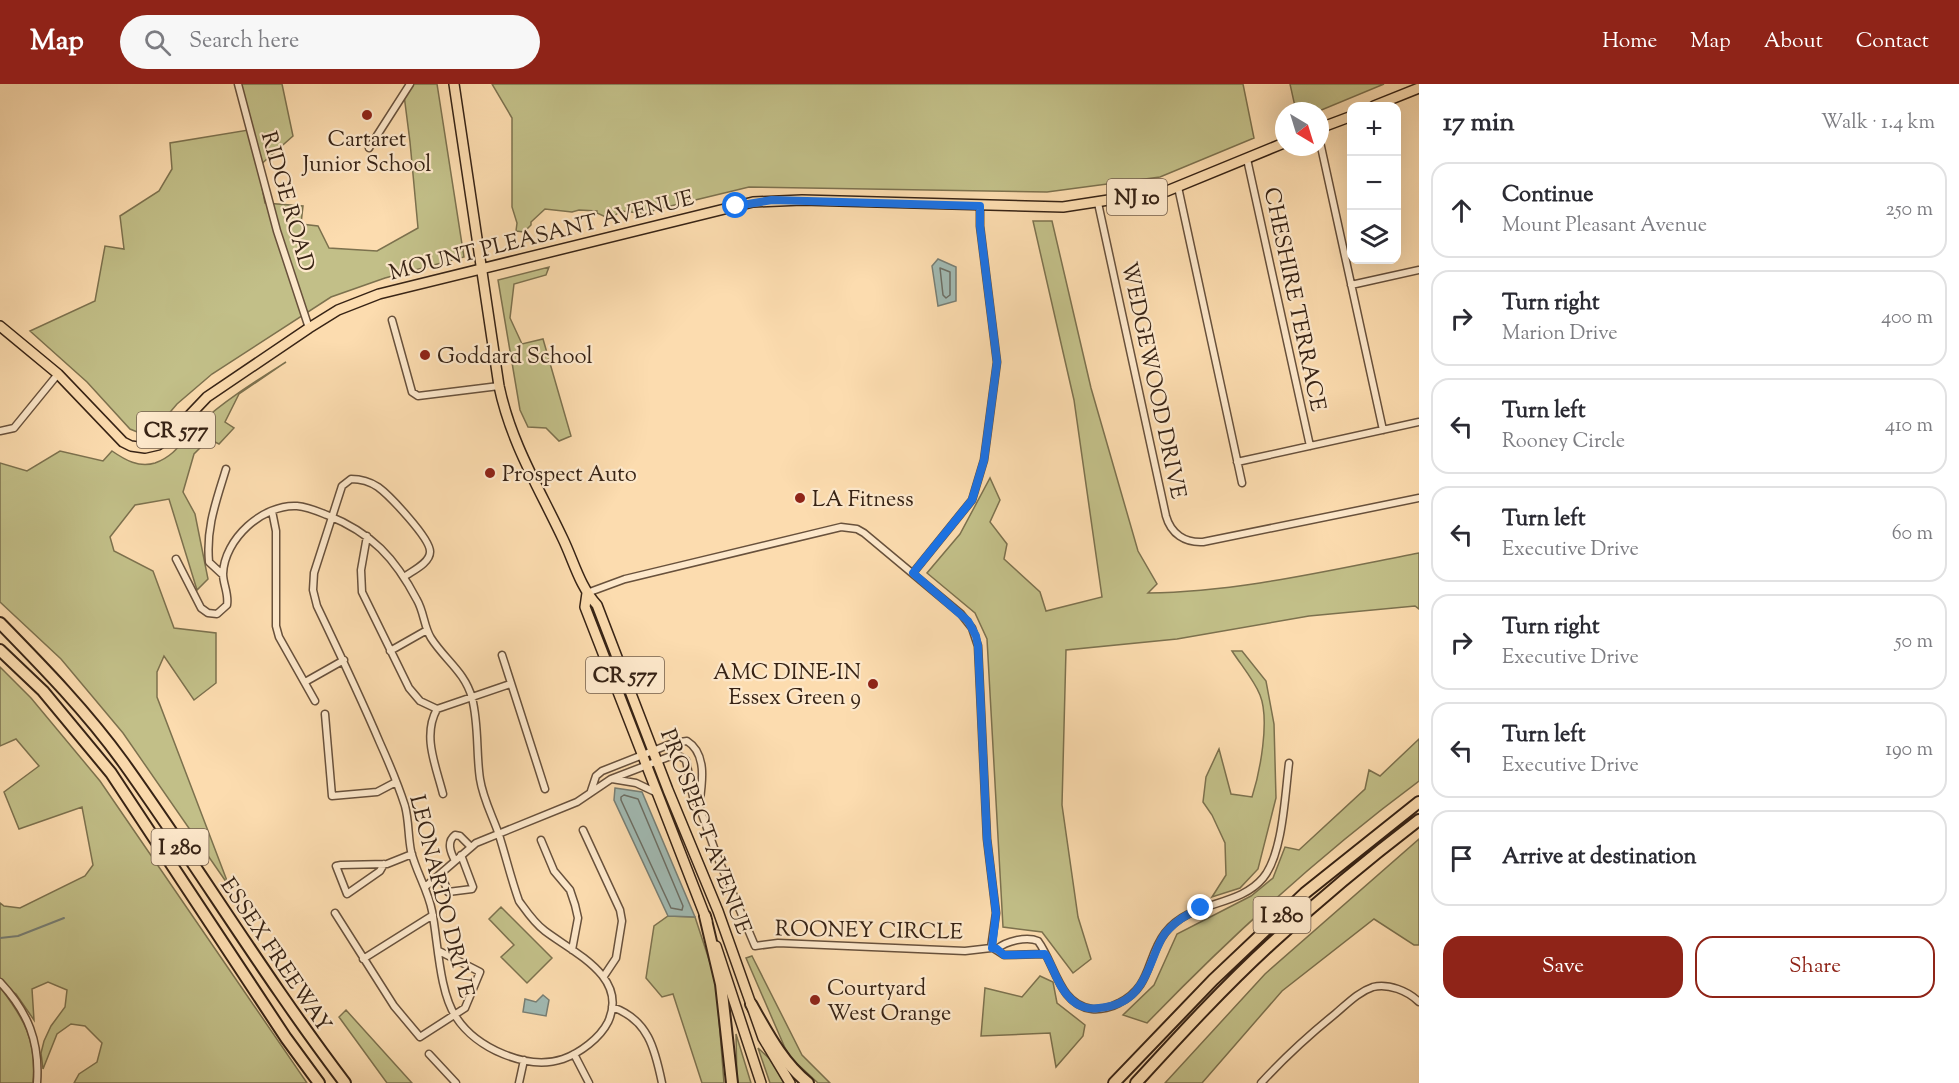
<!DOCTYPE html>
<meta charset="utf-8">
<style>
body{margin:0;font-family:"Sorts Mill Goudy",serif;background:#f7f7f7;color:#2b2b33}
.controls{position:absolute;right:18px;top:18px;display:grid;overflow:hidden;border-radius:12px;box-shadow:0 6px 24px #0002}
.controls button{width:54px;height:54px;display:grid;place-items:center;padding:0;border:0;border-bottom:2px solid #e1e1e2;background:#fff;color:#2b2b33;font:30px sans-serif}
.compass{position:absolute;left:1275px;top:18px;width:54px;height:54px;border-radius:50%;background:#fff;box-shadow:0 6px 24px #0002;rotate:142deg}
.stop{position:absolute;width:18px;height:18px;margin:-14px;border:4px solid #1a73e8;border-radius:50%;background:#fff}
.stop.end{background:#1a73e8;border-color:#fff;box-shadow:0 2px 6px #0008}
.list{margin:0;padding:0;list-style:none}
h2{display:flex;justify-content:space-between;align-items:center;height:78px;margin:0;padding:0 24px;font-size:26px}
h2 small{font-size:20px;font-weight:400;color:#7c7c81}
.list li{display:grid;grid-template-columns:39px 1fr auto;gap:18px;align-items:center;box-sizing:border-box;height:96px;margin:0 12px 12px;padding:0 12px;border:2px solid #e1e1e2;border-radius:18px}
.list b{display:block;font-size:22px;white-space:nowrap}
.list p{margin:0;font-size:20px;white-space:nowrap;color:#7c7c81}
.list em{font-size:20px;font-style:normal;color:#7c7c81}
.actions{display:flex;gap:12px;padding:18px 24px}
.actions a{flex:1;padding:14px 0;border:2px solid #8f2418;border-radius:18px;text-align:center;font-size:21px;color:#8f2418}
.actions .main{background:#8f2418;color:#fff}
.icon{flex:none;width:33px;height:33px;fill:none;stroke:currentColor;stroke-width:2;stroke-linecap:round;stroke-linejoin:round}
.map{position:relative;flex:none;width:1419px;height:999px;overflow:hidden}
header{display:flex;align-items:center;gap:36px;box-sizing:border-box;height:84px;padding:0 30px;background:#8f2418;color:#fff}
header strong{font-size:28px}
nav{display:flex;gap:33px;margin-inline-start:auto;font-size:21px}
.search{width:420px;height:54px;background:#f7f7f7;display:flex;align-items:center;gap:15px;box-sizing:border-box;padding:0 21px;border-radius:33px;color:#7c7c81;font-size:22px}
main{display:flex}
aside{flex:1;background:#fff}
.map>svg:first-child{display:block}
</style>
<header>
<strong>Map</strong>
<div class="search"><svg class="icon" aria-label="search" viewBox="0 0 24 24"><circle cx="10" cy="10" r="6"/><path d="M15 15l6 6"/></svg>Search here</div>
<nav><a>Home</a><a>Map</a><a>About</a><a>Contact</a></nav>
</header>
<main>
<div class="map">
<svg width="1419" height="999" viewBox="0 0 1419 999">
<rect width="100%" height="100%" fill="#fcdcaf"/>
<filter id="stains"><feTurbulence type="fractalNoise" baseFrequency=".00333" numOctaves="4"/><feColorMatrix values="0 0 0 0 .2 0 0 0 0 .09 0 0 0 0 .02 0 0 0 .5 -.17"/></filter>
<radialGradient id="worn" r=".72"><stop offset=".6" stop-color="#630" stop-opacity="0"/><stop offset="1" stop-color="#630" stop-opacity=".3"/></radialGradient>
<!-- green -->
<path fill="#c2bf88" stroke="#7c714e" stroke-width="1.5" d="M 237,0 L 282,0 L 293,52 L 258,83 L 265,119 L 303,122 L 301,140 L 318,142 L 329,164 L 377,167 L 418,144 L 410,58 L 404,11 L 412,0 L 437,0 L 464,173 L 385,194 L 331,213 L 212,290 L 177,320 L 154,347 L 142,350 L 130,345 L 87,298 L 30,247 L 95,217 L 105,162 L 124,165 L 120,132 L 159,107 L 172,85 L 170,59 L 249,46 Z
M 492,0 L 1243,0 L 1254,54 L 1160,93 L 1047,108 L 749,103 L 654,126 L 650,130 L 621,127 L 610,135 L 597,129 L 597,127 L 579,126 L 572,128 L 545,125 L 531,138 L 531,141 L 524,148 L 516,147 L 517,139 L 512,123 L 512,34 Z
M 1290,0 L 1384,0 L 1319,27 L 1296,27 Z
M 1033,137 L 1052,137 L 1091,304 L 1138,467 L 1157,500 L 1148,509 C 1239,508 1330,486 1419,469 L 1419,525 L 1415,522 L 1309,532 L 1177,555 L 1066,566 L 1062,721 L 1078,833 L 1091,875 L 1073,889 L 1042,848 L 1003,843 L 987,555 L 975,529 L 927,489 L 960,450 L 990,394 L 1000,416 L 990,438 L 1007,460 L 1004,475 L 1040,508 L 1046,527 L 1102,513 L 1074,316 Z
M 549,183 L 546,191 L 514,200 L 510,234 L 522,260 L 543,255 L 571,352 L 559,357 L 546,344 L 528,343 L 520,326 L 498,196 Z
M 286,278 L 239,310 L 225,338 L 234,344 L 219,360 L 209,355 L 194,370 L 183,408 L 195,430 L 208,495 L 197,506 L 169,415 L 135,421 L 110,453 L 114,467 L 153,487 L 174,544 L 216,549 L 216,599 L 194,616 L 164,572 L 157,588 L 157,613 L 229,802 L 123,649 L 61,575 L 0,518 L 0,379 L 27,387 L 60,367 L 103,377 L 112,367 C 125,376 139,384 155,379 C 177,371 183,355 199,340 C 225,316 256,297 286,278 Z
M 1232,567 L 1242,567 L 1266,597 L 1274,640 L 1276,714 L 1258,785 L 1240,804 L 1212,813 L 1226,791 L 1225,759 L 1212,731 L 1203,718 L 1206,693 L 1219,665 L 1231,710 L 1252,713 C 1260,688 1270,636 1260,611 C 1254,596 1241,581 1232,567 Z
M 0,583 L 31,614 L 100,697 L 307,999 L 74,999 L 79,990 L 97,978 L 102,959 L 85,942 L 71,940 L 57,950 L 43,985 L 41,969 L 44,957 L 51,942 L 65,923 L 67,906 L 48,898 L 32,905 L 34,936 L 16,910 L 13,908 L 11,910 L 0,896 L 0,819 L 4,822 L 20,824 L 85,792 L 93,781 L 82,723 L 19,745 L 4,708 L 39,682 L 16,655 L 0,662 Z
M 1419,655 L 1419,697 C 1322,769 1231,852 1147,939 L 1123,931 L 1154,901 L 1177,850 L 1251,812 L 1273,794 L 1285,763 L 1299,766 L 1365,705 L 1369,686 L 1380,692 Z
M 1419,755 L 1419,861 L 1414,861 L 1374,835 L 1282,907 L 1202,999 L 1165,999 L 1265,890 Z
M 501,823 L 552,874 L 527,899 L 501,873 L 514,861 L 489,835 Z
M 668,832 L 695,833 L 716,897 L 724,999 L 702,999 L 673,910 L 662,913 L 646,894 L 654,842 Z
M 752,872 L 802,971 L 830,999 L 818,999 L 791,974 L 785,964 L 746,874 Z
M 1040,892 L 1053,898 L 1057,919 L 1085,941 L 1083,952 L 1056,983 L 1050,949 L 981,952 L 985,904 L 1022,913 Z
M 0,903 C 25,936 37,957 33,999 L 0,999 Z
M 346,926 L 412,999 L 387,999 L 339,933 Z
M 736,950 L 751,999 L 737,999 Z
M 758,964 L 772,977 L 784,999 L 770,999 Z"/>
<!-- water -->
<path fill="#a1bab3" stroke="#777e74" stroke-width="1.5" d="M 938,175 L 956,183 L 956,217 L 938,222 L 932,182 Z
M 615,704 L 642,708 L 695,833 L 668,832 L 614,716 Z
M 543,911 L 549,916 L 546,932 L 523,928 L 525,915 L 536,918 Z"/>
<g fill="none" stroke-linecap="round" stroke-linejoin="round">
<!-- shore -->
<path stroke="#6c6e64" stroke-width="1.5" d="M 940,184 L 950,188 L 950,211 L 946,214 L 943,211 Z
M 624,711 L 638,715 L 683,822 L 682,826 L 671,824 L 621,716 L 621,713 Z"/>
<!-- stream -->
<path stroke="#777e74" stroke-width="2" d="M 0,854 L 18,852 L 64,834"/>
<defs>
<path id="street" d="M 238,0 L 277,147 L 309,244
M 1320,58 L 1383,346
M 369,64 L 410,0
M 1247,75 L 1310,362
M 1178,103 L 1242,399
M 1098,119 L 1166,432 C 1171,450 1185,459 1203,458 L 1419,414
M 1351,201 L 1419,186
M 392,236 L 412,308 L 418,312 L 499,302
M 0,347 L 14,344 L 58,290
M 1237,378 L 1419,338
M 272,427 L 276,447 L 276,542 L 279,553 L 315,617
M 367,452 L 361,486 L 362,508 L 409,604 L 420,617 L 437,625
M 176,475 L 201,524 L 208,529 L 217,530 L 227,521 C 229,510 223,500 223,490 C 224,455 263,420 297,422 C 308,423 317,427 327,431 C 372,449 395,474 417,516 C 424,528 424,543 431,554 C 445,576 465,588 472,614 C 479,641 476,669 480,695 C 483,715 493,733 499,751 C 506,773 511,795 519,817 C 527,828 534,839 545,847 C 574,869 629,893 608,938 C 600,954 580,969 563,975 C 527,987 476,964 456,933 C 439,908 438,857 432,827 C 428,806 416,788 411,767 C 408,752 409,737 405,722 C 398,700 389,679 380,659 C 360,612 339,568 317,522 L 313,506 L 314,489 L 342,402 L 351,395 C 361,395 369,397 378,403 C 389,411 431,455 430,468 C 430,479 412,487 404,493
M 913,489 L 972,416 L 984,376 L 997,278 L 980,142 L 980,122
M 223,491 L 209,478 C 206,443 216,418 226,385
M 390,567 L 427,546
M 502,571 L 545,705
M 305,598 L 344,576
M 325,630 L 332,712 L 377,708 L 396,698
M 612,695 L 636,699 L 655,708
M 591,707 L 596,692 L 602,687 L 673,659 L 687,657 C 708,670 702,701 699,722
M 443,710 C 436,682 422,652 437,625 L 510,600
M 583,746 L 620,826 L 622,837 L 616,874 L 604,892
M 541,756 L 554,787 L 570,806 L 575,821 L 578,834 L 572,866
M 455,777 C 451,769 446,758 455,751 L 460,752 L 471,763
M 384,780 L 380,787 L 347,810 L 336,782 L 341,781 L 387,780 L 412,770
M 441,790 L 448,808 L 472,805 L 473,803 L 461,771
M 425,803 L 476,759 L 577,718 L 611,695 L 676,670 L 686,676 L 693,713 L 699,722 L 717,772 L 755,862 L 778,859 L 965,867 L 991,864 L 996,829 L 987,755 L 978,562 L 972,544 L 961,530 L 864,449 L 857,445 L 841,443 L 625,495 L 587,509
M 335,829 L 394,922 L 420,953 L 465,924 L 480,888 L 439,867
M 993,864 L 1004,871 L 1045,870
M 997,865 C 1006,857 1027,852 1038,857 C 1055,880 1059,921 1092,925 C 1101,926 1112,923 1119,919 C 1152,903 1146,874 1165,849 C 1190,816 1238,824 1263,794 C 1283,770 1285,710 1289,679
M 363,875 L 433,831
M 0,898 C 28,928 40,958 37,999
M 612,923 C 648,935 655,965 662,999
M 429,970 L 456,999
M 574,970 L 589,999
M 519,999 L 524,976
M 1261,999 C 1284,974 1309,951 1335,930 C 1347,920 1358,908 1373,903 C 1388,899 1408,907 1419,918"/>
<path id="primary" d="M 454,0 L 499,302 C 511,359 539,404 563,455 C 574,478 580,503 597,521 L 668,706 L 718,827 L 763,954 L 790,999
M 1374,22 L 1419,4
M 1320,44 L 1352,32
M 0,242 L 58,290 L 123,358 L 131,362 L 145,364 L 158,361 L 167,355 L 207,313 L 309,244 L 338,226 L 379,210 L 753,118 L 802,116 L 1063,123 L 1167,107 L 1284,59
M 587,509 L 585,523 L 707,837
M 716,862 L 761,999"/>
<path id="highway" d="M 0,539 C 43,583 87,628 123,678 C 199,784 266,895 345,999
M 0,566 L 43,607 L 111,689 L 286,954 L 319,999
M 705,832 L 721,900 L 732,999
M 751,920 C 767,948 782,978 808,999
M 1114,999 L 1213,896 L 1305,809 L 1419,718
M 1136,999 C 1180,951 1224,903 1272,859 C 1319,816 1368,775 1419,736"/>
</defs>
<!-- street casing -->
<use href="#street" stroke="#68513c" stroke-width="9"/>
<!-- primary casing -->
<use href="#primary" stroke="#372315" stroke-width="12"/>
<!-- highway casing -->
<use href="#highway" stroke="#372315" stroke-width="14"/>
<!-- street -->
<use href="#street" stroke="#fde8cb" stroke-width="6"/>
<!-- primary -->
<use href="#primary" stroke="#fcdcaf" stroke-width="9"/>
<!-- highway -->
<use href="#highway" stroke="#fcdcaf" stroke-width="10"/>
</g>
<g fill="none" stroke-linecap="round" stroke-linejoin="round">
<!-- route -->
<path stroke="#1a73e8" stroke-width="8" d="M 736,122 L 772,116 L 980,122 L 980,142 L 997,278 L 984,376 L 972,416 L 913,489 L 968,537 L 976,552 L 978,562 L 987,755 L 996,829 L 992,864 L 997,865 L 1004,871 L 1045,870 C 1054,884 1058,903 1070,914 C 1077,922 1088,926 1099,924 C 1136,921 1144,897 1156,867 C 1159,860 1162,852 1167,847 C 1176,837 1189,829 1201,824"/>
</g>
<!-- markers -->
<g fill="#8f2418" stroke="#fde8cb" stroke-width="2">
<circle cx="367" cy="31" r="6"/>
<circle cx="425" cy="271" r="6"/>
<circle cx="490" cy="389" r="6"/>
<circle cx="800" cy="414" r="6"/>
<circle cx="873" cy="600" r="6"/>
<circle cx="815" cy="916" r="6"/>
</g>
<g text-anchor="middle" stroke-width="4.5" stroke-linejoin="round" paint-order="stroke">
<!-- shield labels -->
<g fill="#fde8cb" stroke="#725e4c" stroke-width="1.5">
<rect x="1107" y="95" width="60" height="36" rx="4.5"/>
<rect x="137" y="328" width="78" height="36" rx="4.5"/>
<rect x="586" y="573" width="78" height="36" rx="4.5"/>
<rect x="151.5" y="745" width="57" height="36" rx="4.5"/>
<rect x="1253.5" y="813" width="57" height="36" rx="4.5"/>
</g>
<g font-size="21" font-weight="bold" fill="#372315">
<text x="1137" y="120">NJ 10</text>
<text x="176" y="353">CR 577</text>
<text x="625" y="598">CR 577</text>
<text x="180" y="770">I 280</text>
<text x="1282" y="838">I 280</text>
</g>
<!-- poi labels -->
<g font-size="22" fill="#372315" stroke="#fde8cb" text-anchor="start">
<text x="367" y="62" text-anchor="middle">Cartaret<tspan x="367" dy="25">Junior School</tspan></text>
<text x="437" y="279">Goddard School</text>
<text x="502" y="397">Prospect Auto</text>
<text x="812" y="422">LA Fitness</text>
<text x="861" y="595" text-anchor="end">AMC DINE-IN<tspan x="861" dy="25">Essex Green 9</tspan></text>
<text x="827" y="911">Courtyard<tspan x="827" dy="25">West Orange</tspan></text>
</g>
<!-- street labels -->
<g font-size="22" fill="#372315" stroke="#fde8cb">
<text transform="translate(289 117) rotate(74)" y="8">RIDGE ROAD</text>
<text transform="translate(541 150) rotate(-14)" y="8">MOUNT PLEASANT AVENUE</text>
<text transform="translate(1296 215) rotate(78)" y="8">CHESHIRE TERRACE</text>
<text transform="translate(1155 296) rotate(78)" y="8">WEDGEWOOD DRIVE</text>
<text transform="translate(707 747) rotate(69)" y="8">PROSPECT AVENUE</text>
<text transform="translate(443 812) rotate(76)" y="8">LEONARDO DRIVE</text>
<text transform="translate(869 845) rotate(1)" y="8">ROONEY CIRCLE</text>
<text transform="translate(277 870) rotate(56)" y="8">ESSEX FREEWAY</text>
</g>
</g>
<rect width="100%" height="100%" filter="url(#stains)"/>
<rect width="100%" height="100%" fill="url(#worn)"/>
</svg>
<div class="controls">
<button>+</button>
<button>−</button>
<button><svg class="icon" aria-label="layers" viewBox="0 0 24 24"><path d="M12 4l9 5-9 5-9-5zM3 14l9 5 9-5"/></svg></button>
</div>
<svg class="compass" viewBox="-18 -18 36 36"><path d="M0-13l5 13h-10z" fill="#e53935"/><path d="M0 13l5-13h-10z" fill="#7c7c81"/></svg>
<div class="stop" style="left:736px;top:122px"></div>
<div class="stop end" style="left:1201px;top:824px"></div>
</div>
<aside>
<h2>17 min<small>Walk · 1.4 km</small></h2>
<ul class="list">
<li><svg class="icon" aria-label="ahead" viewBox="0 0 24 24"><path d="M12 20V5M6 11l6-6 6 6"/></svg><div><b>Continue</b><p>Mount Pleasant Avenue</p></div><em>250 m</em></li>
<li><svg class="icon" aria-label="right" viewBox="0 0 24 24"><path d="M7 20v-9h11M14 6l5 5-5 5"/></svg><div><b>Turn right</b><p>Marion Drive</p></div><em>400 m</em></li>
<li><svg class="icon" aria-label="left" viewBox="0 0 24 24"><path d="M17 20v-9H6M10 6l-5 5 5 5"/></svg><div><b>Turn left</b><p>Rooney Circle</p></div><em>410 m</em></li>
<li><svg class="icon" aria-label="left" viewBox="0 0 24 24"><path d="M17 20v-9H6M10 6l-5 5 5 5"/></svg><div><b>Turn left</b><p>Executive Drive</p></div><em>60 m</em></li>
<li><svg class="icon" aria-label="right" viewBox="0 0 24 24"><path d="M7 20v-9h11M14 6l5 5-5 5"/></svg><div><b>Turn right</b><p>Executive Drive</p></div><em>50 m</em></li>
<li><svg class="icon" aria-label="left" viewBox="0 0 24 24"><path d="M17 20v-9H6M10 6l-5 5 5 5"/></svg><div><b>Turn left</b><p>Executive Drive</p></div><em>190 m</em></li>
<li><svg class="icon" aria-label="arrive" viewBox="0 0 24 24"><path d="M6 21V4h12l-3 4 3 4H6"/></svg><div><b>Arrive at destination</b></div></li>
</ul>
<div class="actions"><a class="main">Save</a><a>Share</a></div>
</aside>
</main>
